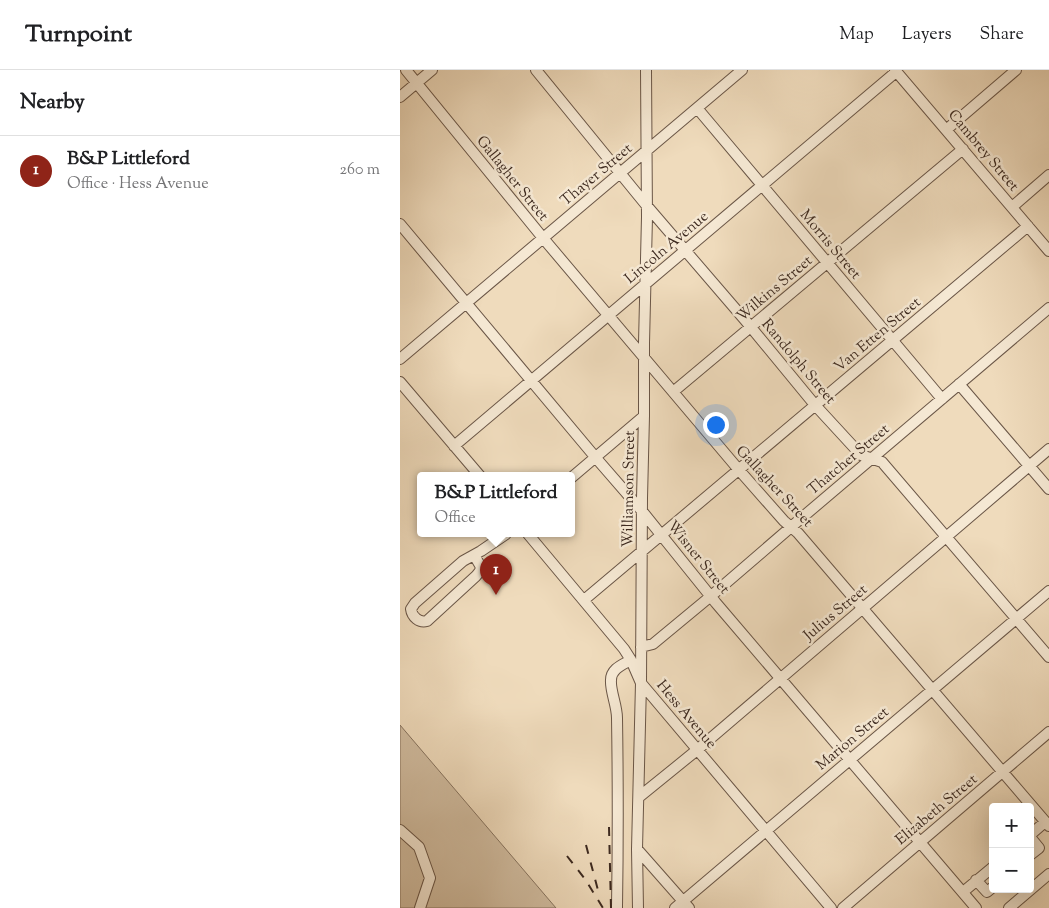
<!DOCTYPE html>
<meta charset="utf-8">
<style>
body{margin:0;font-family:"Sorts Mill Goudy",serif;background:#f2f2f2;color:#202124}
.controls{position:absolute;right:15px;bottom:15px;display:grid;overflow:hidden;border-radius:5px;box-shadow:0 5px 20px #0002}
.controls button{width:45px;height:45px;display:grid;place-items:center;padding:0;border:0;border-bottom:1px solid #e0e0e0;background:#fff;color:#202124;font:25px sans-serif}
.you{position:absolute;left:315px;top:354px;width:18px;height:18px;margin:-12px;border:4px solid #fff;border-radius:50%;background:#1a73e8;box-shadow:0 0 0 8px #1a73e833}
.badge{display:grid;place-items:center;width:32px;height:32px;border-radius:50%;background:#8f2418;color:#fff;font-size:16px;font-weight:700}
.pin{position:absolute;translate:-50% -41px;filter:drop-shadow(0 1px 2px #0008)}
.pin::after{content:'';position:absolute;top:26px;width:18px;height:15px;background:inherit;clip-path:polygon(0 0,100% 0,50% 100%)}
.popup{position:absolute;left:17px;top:402px;width:158px;height:65px;box-sizing:border-box;display:grid;place-content:center;border-radius:5px;background:#fff;filter:drop-shadow(0 1px 4px #0005);font-size:16px;white-space:nowrap;color:#757577}
.popup b{font-size:19px;color:#202124}
.popup::after{content:'';position:absolute;left:50%;top:100%;margin-left:-10px;border:10px solid transparent;border-top-color:#fff}
.list{margin:0;padding:0;list-style:none}
h2{display:flex;justify-content:space-between;align-items:center;height:65px;margin:0;padding:0 20px;font-size:21px}
h2 small{font-size:16px;font-weight:400;color:#757577}
.list li{display:grid;grid-template-columns:32px 1fr auto;gap:15px;align-items:center;box-sizing:border-box;height:70px;padding:0 20px;border-top:1px solid #e0e0e0}
.list b{display:block;font-size:19px;white-space:nowrap}
.list p{margin:0;font-size:16px;white-space:nowrap;color:#757577}
.list em{font-size:16px;font-style:normal;color:#757577}
.map{position:relative;flex:none;width:649px;height:838px;overflow:hidden}
header{display:flex;align-items:center;gap:30px;box-sizing:border-box;height:70px;padding:0 25px;background:#fff;border-bottom:1px solid #e0e0e0}
header strong{font-size:24px}
nav{display:flex;gap:28px;margin-inline-start:auto;font-size:18px}
main{display:flex}
aside{flex:1;background:#fff}
.map>svg:first-child{display:block}
</style>
<header>
<strong>Turnpoint</strong>
<nav><a>Map</a><a>Layers</a><a>Share</a></nav>
</header>
<main>
<aside>
<h2>Nearby<small></small></h2>
<ul class="list">
<li><span class="badge">1</span><div><b>B&amp;P Littleford</b><p>Office · Hess Avenue</p></div><em>260 m</em></li>
</ul>
</aside>
<div class="map">
<svg width="649" height="838" viewBox="0 0 649 838">
<rect width="100%" height="100%" fill="#efdbbc"/>
<filter id="stains"><feTurbulence type="fractalNoise" baseFrequency=".004" numOctaves="4"/><feColorMatrix values="0 0 0 0 .2 0 0 0 0 .09 0 0 0 0 .02 0 0 0 .5 -.17"/></filter>
<radialGradient id="worn" r=".72"><stop offset=".6" stop-color="#630" stop-opacity="0"/><stop offset="1" stop-color="#630" stop-opacity=".3"/></radialGradient>
<!-- green -->
<path fill="#d1bda1" stroke="#877460" d="M 0,655 L 156,838 L 0,838 Z"/>
<g fill="none" stroke-linecap="round" stroke-linejoin="round">
<defs>
<path id="minor" d="M 6,0 L 143,168 L 339,400 L 384,451 L 398,463 L 649,756
M 136,0 L 247,136 L 345,250 L 415,335 L 461,385 L 482,392 L 649,587
M 495,0 L 649,181
M 0,27 L 32,0
M 297,38 L 542,329
M 546,60 L 616,0
M 612,137 L 649,105
M 0,154 L 196,388 L 242,441 L 316,533 L 380,608 L 576,838
M 0,289 L 342,0
M 0,312 L 80,406
M 559,314 L 649,419
M 273,322 L 563,79
M 54,376 L 496,2
M 171,408 L 244,346
M 128,464 L 224,579 L 231,590 L 241,613 L 431,838
M 74,485 L 81,497 L 80,501 L 76,506 L 27,551 C 19,553 12,547 11,539 L 15,533 L 63,491 L 81,481 L 106,464
M 184,530 L 628,156
M 241,577 L 253,574 L 311,526 L 398,451 L 649,238
M 239,727 L 297,680 L 649,379
M 0,760 L 19,777 L 30,808 L 20,838
M 630,765 L 645,752
M 630,767 L 639,778 L 630,785
M 237,779 L 289,838
M 576,810 L 587,822 L 593,817
M 563,822 L 593,797
M 217,838 C 218,775 218,711 217,648 C 217,635 210,621 211,610 C 211,599 222,595 231,590
M 238,838 L 237,779 L 241,613 L 242,428 L 244,346 L 244,273 L 247,147 L 246,0
M 275,838 L 649,521
M 443,838 L 649,662
M 609,838 L 649,804"/>
</defs>
<!-- minor casing -->
<use href="#minor" stroke="#6a5647" stroke-width="12"/>
<!-- minor -->
<use href="#minor" stroke="#f5e8d3" stroke-width="10"/>
<!-- rail -->
<path stroke="#3d2a20" stroke-width="2" stroke-dasharray="9 9" stroke-linecap="butt" d="M 209,757 L 211,838
M 186,775 L 199,824
M 167,786 L 185,809 L 203,838"/>
</g>
<g text-anchor="middle" stroke-width="5" stroke-linejoin="round" paint-order="stroke">
<!-- street labels -->
<g font-size="15" fill="#3d2a20" stroke="#f5e8d3">
<text transform="translate(584 80) rotate(50)" y="5">Cambrey Street</text>
<text transform="translate(196 104) rotate(-40)" y="5">Thayer Street</text>
<text transform="translate(113 108) rotate(51)" y="5">Gallagher Street</text>
<text transform="translate(431 174) rotate(50)" y="5">Morris Street</text>
<text transform="translate(266 177) rotate(-40)" y="5">Lincoln Avenue</text>
<text transform="translate(374 218) rotate(-40)" y="5">Wilkins Street</text>
<text transform="translate(477 264) rotate(-40)" y="5">Van Etten Street</text>
<text transform="translate(399 291) rotate(50)" y="5">Randolph Street</text>
<text transform="translate(448 389) rotate(-40)" y="5">Thatcher Street</text>
<text transform="translate(375 416) rotate(47)" y="5">Gallagher Street</text>
<text transform="translate(228 419) rotate(-89)" y="5">Williamson Street</text>
<text transform="translate(299 487) rotate(51)" y="5">Wisner Street</text>
<text transform="translate(435 542) rotate(-40)" y="5">Julius Street</text>
<text transform="translate(287 644) rotate(50)" y="5">Hess Avenue</text>
<text transform="translate(452 668) rotate(-40)" y="5">Marion Street</text>
<text transform="translate(536 739) rotate(-40)" y="5">Elizabeth Street</text>
</g>
</g>
<rect width="100%" height="100%" filter="url(#stains)"/>
<rect width="100%" height="100%" fill="url(#worn)"/>
</svg>
<div class="controls">
<button>+</button>
<button>−</button>
</div>
<div class="you"></div>
<div class="pin badge" style="left:96px;top:525px">1</div>
<div class="popup"><b>B&amp;P Littleford</b>Office</div>
</div>
</main>
